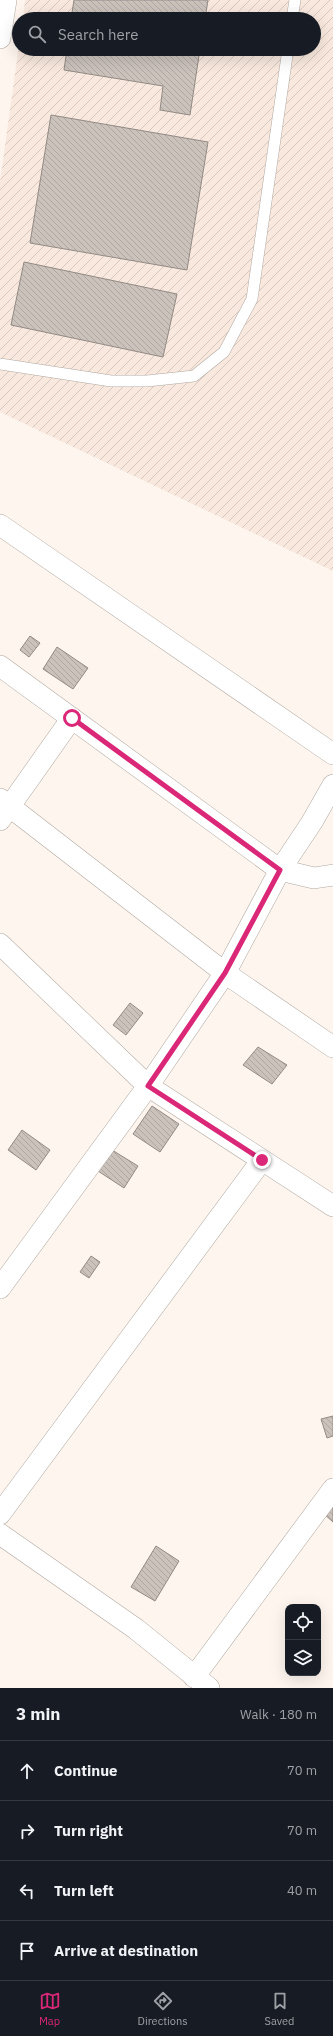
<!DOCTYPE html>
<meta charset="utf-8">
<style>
body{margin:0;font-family:"IBM Plex Sans",sans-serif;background:#20242c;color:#f1f3f6}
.controls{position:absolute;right:12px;bottom:12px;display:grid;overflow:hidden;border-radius:8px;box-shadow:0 4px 16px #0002}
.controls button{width:36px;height:36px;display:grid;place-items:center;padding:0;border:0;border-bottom:1px solid #363941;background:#171b24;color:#f1f3f6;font:20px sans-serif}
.stop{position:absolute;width:12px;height:12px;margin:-9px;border:3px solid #db2777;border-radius:50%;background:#fff}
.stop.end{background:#db2777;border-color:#fff;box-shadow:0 1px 4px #0008}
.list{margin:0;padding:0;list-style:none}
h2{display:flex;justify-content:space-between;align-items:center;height:52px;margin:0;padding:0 16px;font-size:17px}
h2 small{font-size:13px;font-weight:400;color:#9ea1a6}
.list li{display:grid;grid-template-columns:26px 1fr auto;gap:12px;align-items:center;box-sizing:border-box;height:60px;padding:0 16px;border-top:1px solid #363941}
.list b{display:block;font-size:15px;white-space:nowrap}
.list em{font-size:13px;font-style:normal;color:#9ea1a6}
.icon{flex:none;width:22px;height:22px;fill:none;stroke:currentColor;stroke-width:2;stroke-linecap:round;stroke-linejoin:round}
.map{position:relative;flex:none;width:333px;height:1688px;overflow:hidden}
.search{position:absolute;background:#171b24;box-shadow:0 4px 16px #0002;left:12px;right:12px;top:12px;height:44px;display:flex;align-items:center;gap:10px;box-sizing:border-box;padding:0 14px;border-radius:22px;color:#9ea1a6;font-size:15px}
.sheet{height:292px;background:#171b24}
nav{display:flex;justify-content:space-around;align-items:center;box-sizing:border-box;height:56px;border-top:1px solid #363941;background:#171b24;font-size:11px;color:#9ea1a6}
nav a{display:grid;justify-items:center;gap:2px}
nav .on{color:#db2777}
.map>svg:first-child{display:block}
</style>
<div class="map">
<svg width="333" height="1688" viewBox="0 0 333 1688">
<defs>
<pattern id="industrial-furrows" width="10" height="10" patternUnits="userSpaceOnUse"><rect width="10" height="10" fill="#f8e8dd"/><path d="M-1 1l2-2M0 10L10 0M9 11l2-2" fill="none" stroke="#d6c8be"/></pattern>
<pattern id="building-back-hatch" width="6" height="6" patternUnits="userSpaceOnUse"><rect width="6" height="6" fill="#cbc2bc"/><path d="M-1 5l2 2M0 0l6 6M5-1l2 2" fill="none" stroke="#afa7a2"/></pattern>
</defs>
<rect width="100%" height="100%" fill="#fdf5ee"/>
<!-- industrial -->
<path fill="url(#industrial-furrows)" d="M 25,0 L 333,0 L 333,571 L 0,412 L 0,182 L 19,45 L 19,49 L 314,49 L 314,19 L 23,19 Z"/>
<!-- building -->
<path fill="url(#building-back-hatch)" stroke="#928a84" d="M 74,0 L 208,0 L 205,19 L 71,19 Z
M 67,49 L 200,49 L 190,115 L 160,110 L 163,86 L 64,70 Z
M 51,115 L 208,142 L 187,270 L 30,243 Z
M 24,262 L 177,294 L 163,357 L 11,325 Z
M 30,636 L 40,643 L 29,657 L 20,650 Z
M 57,647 L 88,668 L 73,689 L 43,669 Z
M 130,1003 L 143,1013 L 126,1035 L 113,1025 Z
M 258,1047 L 287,1065 L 272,1084 L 243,1065 Z
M 152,1106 L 179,1124 L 160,1152 L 133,1134 Z
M 22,1130 L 50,1150 L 36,1170 L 8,1150 Z
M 112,1150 L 138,1166 L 124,1188 L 98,1171 Z
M 91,1256 L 100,1262 L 89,1278 L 80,1272 Z
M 333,1416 L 333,1436 L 327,1438 L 321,1419 Z
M 333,1504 L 333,1522 L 324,1514 Z
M 156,1546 L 179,1561 L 155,1601 L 131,1587 Z"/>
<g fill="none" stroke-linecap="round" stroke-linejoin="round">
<defs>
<path id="service" d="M 292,19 L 295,0
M 0,364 L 111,381 L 147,381 L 194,376 L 224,352 L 252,299 L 288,49"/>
<path id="minor" d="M 0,38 L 6,0
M 0,525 L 333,754
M 0,666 L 280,870 L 314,878 L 333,875
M 0,799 L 225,973 L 333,1047
M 0,820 L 72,718
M 0,944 L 148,1086 L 333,1206
M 0,1288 L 148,1086 L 225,973 L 280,870 L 312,822 L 333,785
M 0,1514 L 262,1160
M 0,1534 L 136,1629 L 209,1688
M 194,1677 L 333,1489"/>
</defs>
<!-- service casing -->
<use href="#service" stroke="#b0a8a2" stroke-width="12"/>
<!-- minor casing -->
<use href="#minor" stroke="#b0a8a2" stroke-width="22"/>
<!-- service -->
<use href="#service" stroke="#fff" stroke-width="11"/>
<!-- minor -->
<use href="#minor" stroke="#fff" stroke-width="21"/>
</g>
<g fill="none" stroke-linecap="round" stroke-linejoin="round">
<!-- route -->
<path stroke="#db2777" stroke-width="5" d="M 72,718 L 280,870 L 225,973 L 148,1086 L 262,1160"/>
</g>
</svg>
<div class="controls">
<button><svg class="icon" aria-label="locate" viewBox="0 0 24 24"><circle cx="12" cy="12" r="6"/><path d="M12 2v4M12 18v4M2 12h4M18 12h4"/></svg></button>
<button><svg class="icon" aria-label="layers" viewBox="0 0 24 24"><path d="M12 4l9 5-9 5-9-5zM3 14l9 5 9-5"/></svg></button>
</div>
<div class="stop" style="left:72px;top:718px"></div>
<div class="stop end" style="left:262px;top:1160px"></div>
<div class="search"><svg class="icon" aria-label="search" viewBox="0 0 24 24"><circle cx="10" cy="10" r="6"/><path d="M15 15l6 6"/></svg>Search here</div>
</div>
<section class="sheet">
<h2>3 min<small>Walk · 180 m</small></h2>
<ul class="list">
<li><svg class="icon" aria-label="ahead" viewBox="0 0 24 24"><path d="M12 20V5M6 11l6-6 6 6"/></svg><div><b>Continue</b></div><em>70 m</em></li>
<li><svg class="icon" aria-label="right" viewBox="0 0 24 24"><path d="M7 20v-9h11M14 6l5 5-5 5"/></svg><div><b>Turn right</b></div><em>70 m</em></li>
<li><svg class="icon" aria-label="left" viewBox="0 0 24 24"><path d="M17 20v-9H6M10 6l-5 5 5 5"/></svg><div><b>Turn left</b></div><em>40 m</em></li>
<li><svg class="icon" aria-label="arrive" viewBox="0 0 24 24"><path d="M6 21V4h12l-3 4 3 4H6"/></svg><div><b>Arrive at destination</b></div></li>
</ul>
</section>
<nav>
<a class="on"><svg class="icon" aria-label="map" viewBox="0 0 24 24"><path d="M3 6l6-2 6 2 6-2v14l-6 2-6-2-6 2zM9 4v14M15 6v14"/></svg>Map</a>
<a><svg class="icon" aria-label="directions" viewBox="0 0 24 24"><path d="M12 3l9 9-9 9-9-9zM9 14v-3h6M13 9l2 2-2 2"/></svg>Directions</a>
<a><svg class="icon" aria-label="saved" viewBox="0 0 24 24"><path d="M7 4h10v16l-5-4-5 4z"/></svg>Saved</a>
</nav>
